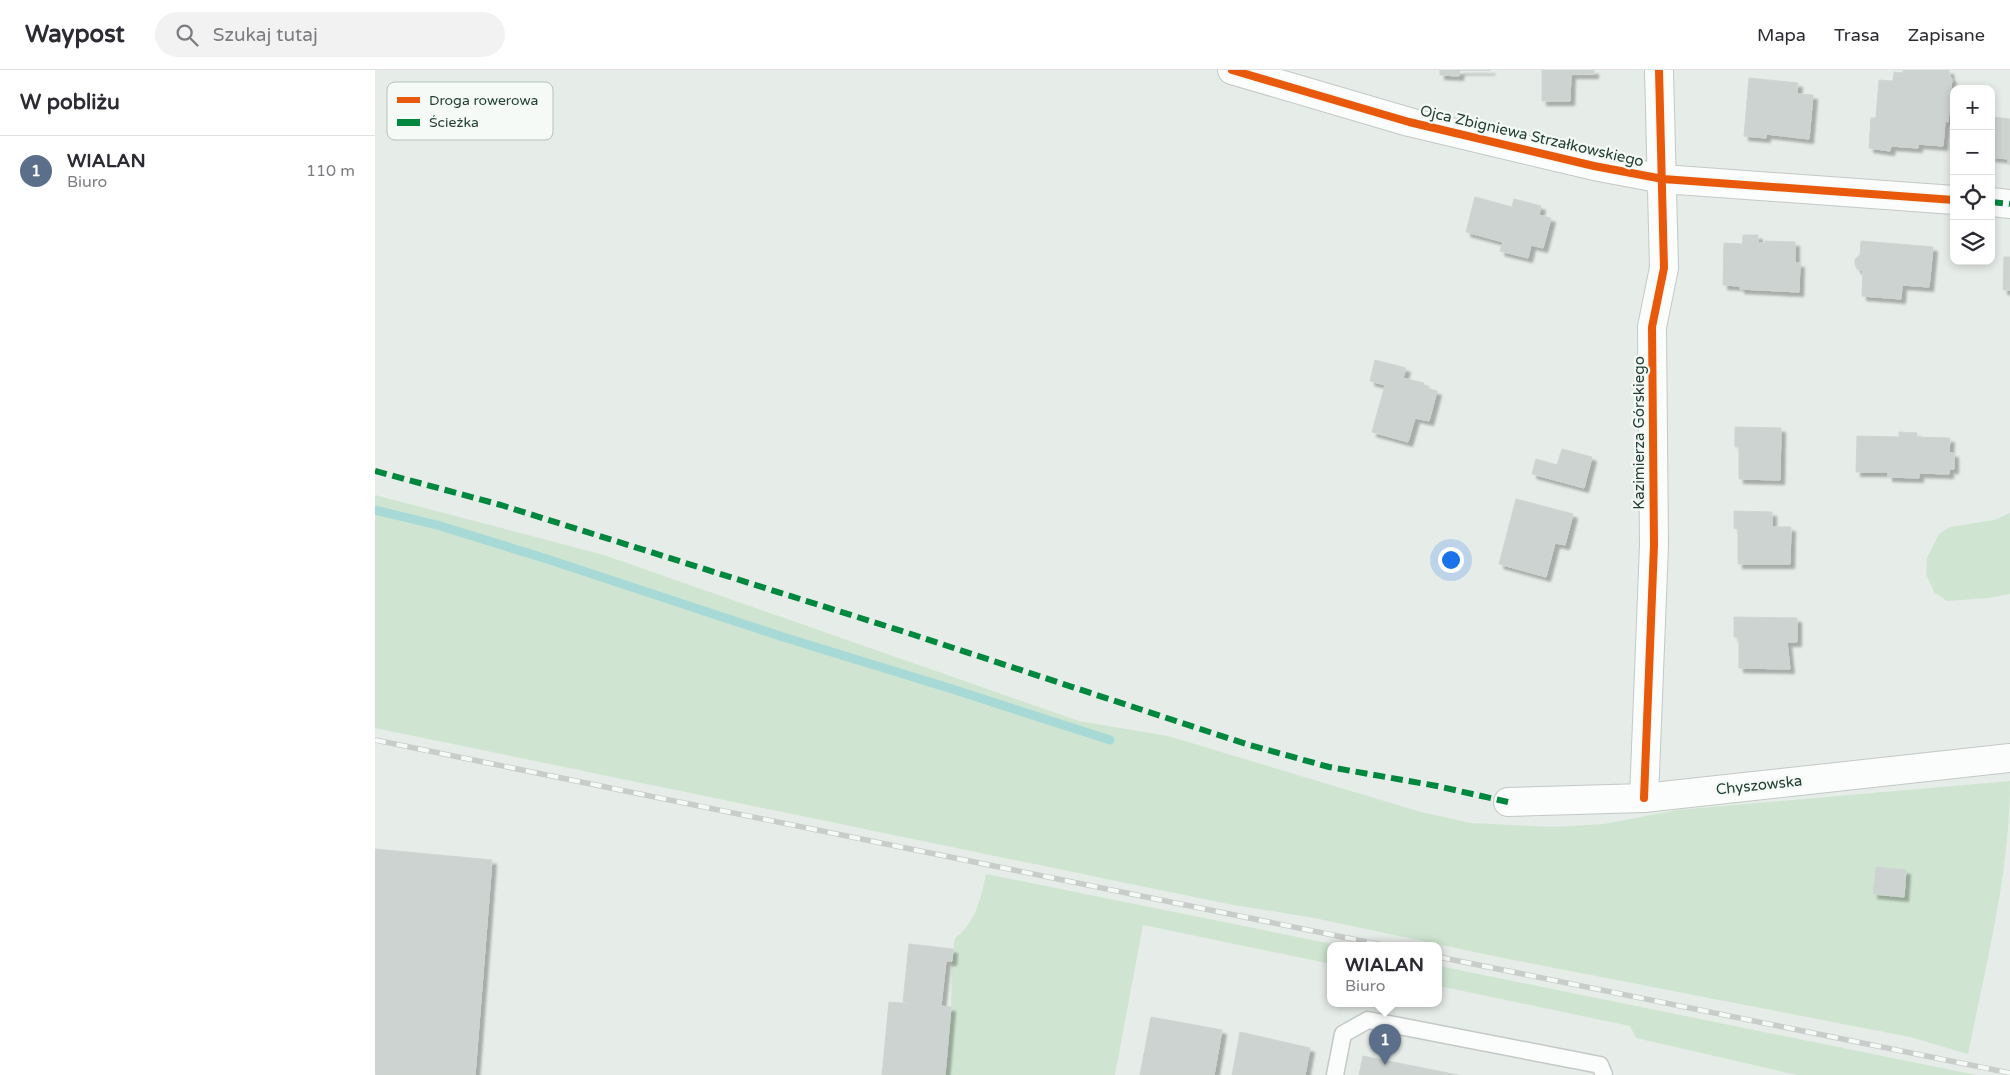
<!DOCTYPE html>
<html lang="pl">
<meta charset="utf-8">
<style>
body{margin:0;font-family:"Varela Round",sans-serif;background:#f2f2f3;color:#2b2b33}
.controls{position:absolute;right:15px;top:15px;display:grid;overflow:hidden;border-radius:10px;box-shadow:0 2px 8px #0003}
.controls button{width:45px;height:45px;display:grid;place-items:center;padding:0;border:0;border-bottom:1px solid #e1e1e2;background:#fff;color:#2b2b33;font:25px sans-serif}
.you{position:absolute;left:1075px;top:489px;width:18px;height:18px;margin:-12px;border:4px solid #fff;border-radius:50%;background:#1a73e8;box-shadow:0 0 0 8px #1a73e833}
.badge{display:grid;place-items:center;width:32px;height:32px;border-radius:50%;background:#0b8043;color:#fff;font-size:16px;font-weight:700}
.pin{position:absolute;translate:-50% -41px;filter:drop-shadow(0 1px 2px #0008)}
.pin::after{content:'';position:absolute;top:26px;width:18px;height:15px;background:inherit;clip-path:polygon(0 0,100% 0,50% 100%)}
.popup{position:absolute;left:952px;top:872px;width:115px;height:65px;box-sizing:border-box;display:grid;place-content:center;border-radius:10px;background:#fff;filter:drop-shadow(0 1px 4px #0005);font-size:16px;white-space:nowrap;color:#7c7c81}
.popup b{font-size:19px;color:#2b2b33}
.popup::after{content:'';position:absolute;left:50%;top:100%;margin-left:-10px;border:10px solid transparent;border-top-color:#fff}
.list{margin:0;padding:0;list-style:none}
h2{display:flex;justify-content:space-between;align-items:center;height:65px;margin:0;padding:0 20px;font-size:21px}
h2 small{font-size:16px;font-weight:400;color:#7c7c81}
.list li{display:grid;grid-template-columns:32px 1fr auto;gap:15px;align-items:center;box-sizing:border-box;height:70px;padding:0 20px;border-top:1px solid #e1e1e2}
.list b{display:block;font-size:19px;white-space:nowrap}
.list p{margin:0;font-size:16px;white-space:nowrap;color:#7c7c81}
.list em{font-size:16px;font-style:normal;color:#7c7c81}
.icon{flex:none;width:28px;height:28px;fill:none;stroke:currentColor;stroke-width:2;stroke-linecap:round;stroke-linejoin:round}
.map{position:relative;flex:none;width:1635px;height:1005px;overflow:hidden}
header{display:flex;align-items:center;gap:30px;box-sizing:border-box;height:70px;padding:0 25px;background:#fff;border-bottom:1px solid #e1e1e2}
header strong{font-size:24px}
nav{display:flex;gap:28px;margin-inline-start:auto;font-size:18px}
.search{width:350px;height:45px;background:#f2f2f3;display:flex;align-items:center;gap:12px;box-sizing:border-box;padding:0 18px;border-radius:28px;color:#7c7c81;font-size:19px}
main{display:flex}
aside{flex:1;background:#fff}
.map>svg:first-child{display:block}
</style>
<header>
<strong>Waypost</strong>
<div class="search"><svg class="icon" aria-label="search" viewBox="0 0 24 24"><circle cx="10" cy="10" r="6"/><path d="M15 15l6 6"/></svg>Szukaj tutaj</div>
<nav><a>Mapa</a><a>Trasa</a><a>Zapisane</a></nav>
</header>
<main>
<aside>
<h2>W pobliżu<small></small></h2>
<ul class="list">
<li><span class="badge" style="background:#5c6f8a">1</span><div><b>WIALAN</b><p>Biuro</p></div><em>110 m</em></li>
</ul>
</aside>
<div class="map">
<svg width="1635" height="1005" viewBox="0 0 1635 1005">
<defs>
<filter id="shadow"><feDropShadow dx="4.5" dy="4.5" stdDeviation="1" flood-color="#0004"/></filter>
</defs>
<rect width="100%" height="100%" fill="#e6ece8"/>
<!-- green -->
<path fill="#cfe5d1" d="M 0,425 L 229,485 L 704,651 L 793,666 L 1046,742 L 1096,753 L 1177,757 L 1229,754 L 1303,740 L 1635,711 C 1635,802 1611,895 1593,984 L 1535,967 L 1128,888 L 939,848 L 853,834 L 0,658 Z
M 1635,443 L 1635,524 L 1613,528 L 1572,531 L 1559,522 L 1551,504 L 1552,488 L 1564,464 L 1575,457 L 1619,450 Z
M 611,804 L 967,876 L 956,876 L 956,894 L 768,855 L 740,1005 L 570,1005 L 576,937 L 577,891 L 580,868 C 601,853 606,827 611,804 Z
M 1064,896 L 1601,1005 L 1422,1005 L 1261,968 L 1255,956 L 1064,916 Z"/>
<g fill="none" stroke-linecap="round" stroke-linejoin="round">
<!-- stream -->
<path stroke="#a7dad6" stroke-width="9" d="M 0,440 L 62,455 L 172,489 L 408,567 L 577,619 L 735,670"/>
</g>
<!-- building -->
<path fill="#cdd3d0" stroke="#cfd5d1" filter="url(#shadow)" d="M 1065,0 L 1116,0 L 1085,0 L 1084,6 L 1065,5 Z
M 1167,0 L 1219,0 L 1219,4 L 1196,4 L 1195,31 L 1167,31 Z
M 1528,0 L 1574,0 L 1575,7 L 1577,8 L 1573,52 L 1570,51 L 1568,76 L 1543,74 L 1543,78 L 1516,76 L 1515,81 L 1494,78 L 1496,48 L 1501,48 L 1504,10 L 1518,11 L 1519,2 L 1528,3 Z
M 1374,8 L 1423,13 L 1422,24 L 1438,25 L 1434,69 L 1391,64 L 1391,68 L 1369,66 Z
M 1616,47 L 1635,49 L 1635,94 L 1633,94 L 1633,89 L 1616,87 Z
M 1100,127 L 1137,137 L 1139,129 L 1166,136 L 1164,145 L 1176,148 L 1168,178 L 1156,175 L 1153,188 L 1125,181 L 1128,172 L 1091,162 Z
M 1368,165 L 1383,165 L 1383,173 L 1390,173 L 1390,171 L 1420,172 L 1420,193 L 1425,193 L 1424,222 L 1365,219 Z
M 1486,171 L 1558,177 L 1554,217 L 1527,215 L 1526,229 L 1487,226 L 1488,200 L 1483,200 L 1480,195 L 1480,189 L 1485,185 Z
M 1349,173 L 1367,174 L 1365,216 L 1348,215 Z
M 1629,187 L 1635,187 L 1635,220 L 1628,220 Z
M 1000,290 L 1031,298 L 1028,308 L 1049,313 L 1048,317 L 1062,321 L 1054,351 L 1040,348 L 1033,372 L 997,362 L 1010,315 L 995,311 Z
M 1360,357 L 1406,358 L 1405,410 L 1364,409 L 1364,377 L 1360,377 Z
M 1524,362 L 1542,363 L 1541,367 L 1575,368 L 1574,383 L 1579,383 L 1579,399 L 1574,399 L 1574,404 L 1544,403 L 1544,408 L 1513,407 L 1513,402 L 1481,402 L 1482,366 L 1524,367 Z
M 1187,379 L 1217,387 L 1209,418 L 1157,404 L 1161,389 L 1182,395 Z
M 1141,429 L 1198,444 L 1190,475 L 1180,473 L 1171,507 L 1124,494 Z
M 1359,441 L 1397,442 L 1397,457 L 1416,457 L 1415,494 L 1363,494 L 1363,459 L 1359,458 Z
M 1359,547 L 1422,548 L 1422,572 L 1412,572 L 1415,599 L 1364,598 L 1364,567 L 1359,567 Z
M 0,779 L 117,790 L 100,1005 L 0,1005 Z
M 1501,797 L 1531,800 L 1529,827 L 1498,824 Z
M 534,874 L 578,879 L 577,891 L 571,891 L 566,936 L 528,932 Z
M 514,932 L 576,937 L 570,1005 L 507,1005 Z
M 776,947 L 847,960 L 839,1005 L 765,1005 Z
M 865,962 L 935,978 L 930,1005 L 857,1005 Z
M 988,986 L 1083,1005 L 984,1005 Z"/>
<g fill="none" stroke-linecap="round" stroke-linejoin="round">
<defs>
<path id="lane" d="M 960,1005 L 968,964 L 993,950 L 1225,995 L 1229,1005"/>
<path id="street" d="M 857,0 L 1034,52 L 1219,96 L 1288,109 L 1579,130
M 1616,132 L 1635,134
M 1269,728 L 1279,475 L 1277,257 L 1289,198 L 1284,0
M 1133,732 L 1269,728 L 1635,688"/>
</defs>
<!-- lane casing -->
<use href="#lane" stroke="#c3c9c5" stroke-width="19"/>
<!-- street casing -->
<use href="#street" stroke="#c3c9c5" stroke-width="30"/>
<!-- lane -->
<use href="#lane" stroke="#fbfcfc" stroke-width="16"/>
<!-- street -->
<use href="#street" stroke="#fbfcfc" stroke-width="28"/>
<defs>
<path id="rail" d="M 0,670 L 1012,876
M 1064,887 L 1635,1003"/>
</defs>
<!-- rail casing -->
<use href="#rail" stroke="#c8ccca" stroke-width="5.5"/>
<!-- rail -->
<use href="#rail" stroke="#f5faf6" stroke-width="4" stroke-dasharray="11" stroke-linecap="butt"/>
<!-- quiet -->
<path stroke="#00873e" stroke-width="6" stroke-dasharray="12 6" stroke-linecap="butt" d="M 1616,132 L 1635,134
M 0,401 L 126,435 L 530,562 L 871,674 L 954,697 L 1062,716 L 1133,732"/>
<defs>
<path id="cycleway" d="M 857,0 L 1034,52 L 1219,96 L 1288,109 L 1579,130
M 1269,728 L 1279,475 L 1277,257 L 1289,198 L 1284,0"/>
</defs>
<!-- cycleway casing -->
<use href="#cycleway" stroke="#f5faf6" stroke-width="11"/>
<!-- cycleway -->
<use href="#cycleway" stroke="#e8590c" stroke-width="8"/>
</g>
<g text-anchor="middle" stroke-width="4.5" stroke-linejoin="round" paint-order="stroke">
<!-- street labels -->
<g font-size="15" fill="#234032" stroke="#f5faf6">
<text transform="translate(1157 66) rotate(13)" y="5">Ojca Zbigniewa Strzałkowskiego</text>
<text transform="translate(1264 363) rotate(-90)" y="5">Kazimierza Górskiego</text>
<text transform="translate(1384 715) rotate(-6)" y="5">Chyszowska</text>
</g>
</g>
<!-- legend -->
<rect x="12" y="12" width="166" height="58" rx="8" fill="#f5faf6" stroke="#b6c2bb" stroke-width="1"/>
<rect x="22" y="27" width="23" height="6" fill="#e8590c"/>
<rect x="22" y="49" width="23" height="7" fill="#00873e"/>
<g font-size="14" fill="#234032">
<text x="54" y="35">Droga rowerowa</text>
<text x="54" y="57">Ścieżka</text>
</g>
</svg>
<div class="controls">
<button>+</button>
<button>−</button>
<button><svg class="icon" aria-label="locate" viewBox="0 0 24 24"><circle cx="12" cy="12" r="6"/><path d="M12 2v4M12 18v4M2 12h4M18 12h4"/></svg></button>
<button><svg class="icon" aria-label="layers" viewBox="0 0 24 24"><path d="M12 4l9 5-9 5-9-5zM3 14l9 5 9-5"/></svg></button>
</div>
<div class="you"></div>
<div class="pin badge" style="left:1010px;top:995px;background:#5c6f8a">1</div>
<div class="popup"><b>WIALAN</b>Biuro</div>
</div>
</main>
